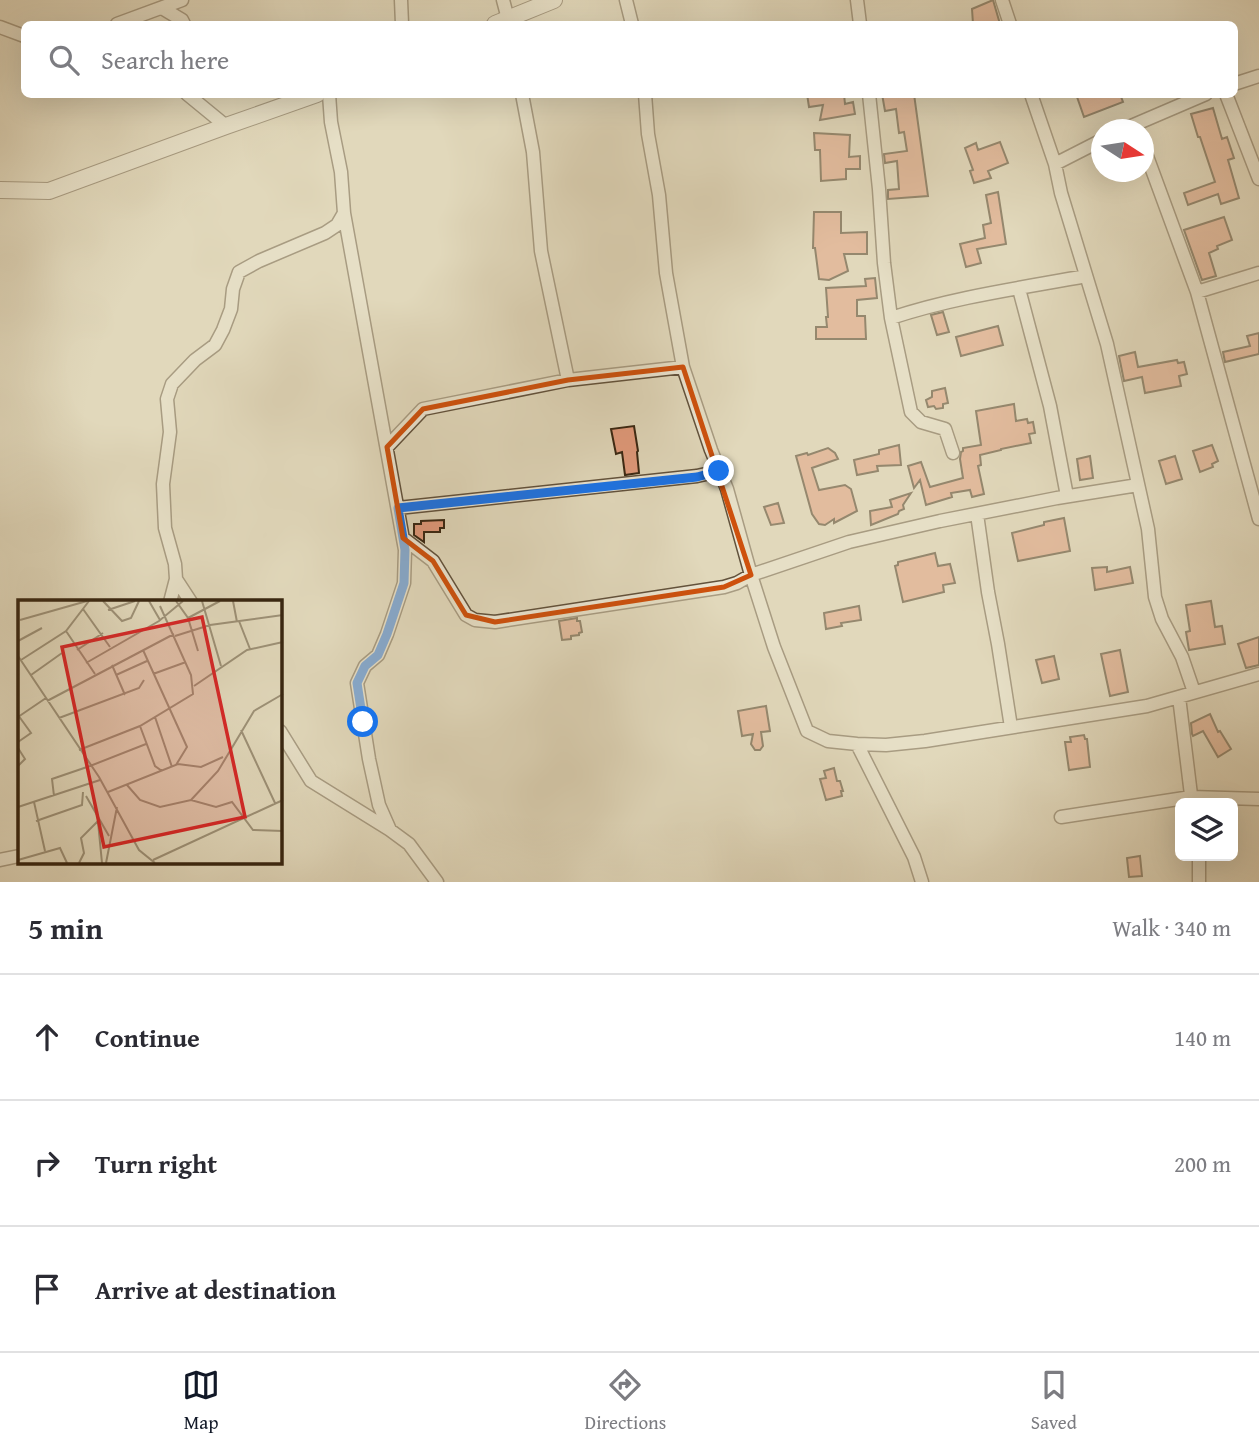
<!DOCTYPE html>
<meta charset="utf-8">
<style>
body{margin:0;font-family:"Gentium Book Plus",serif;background:#f7f7f7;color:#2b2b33}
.controls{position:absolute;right:21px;bottom:21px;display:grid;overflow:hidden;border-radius:10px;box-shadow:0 7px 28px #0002}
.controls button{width:63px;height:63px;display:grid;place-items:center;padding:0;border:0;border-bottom:2px solid #e1e1e2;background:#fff;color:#2b2b33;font:35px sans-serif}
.compass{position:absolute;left:1091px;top:119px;width:63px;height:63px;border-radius:50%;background:#fff;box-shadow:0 7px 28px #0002;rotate:102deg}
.stop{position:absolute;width:21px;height:21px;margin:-16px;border:5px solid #1a73e8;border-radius:50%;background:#fff}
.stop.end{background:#1a73e8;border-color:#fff;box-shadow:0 2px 7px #0008}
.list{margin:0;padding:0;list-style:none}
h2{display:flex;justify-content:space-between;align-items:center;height:91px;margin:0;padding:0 28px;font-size:30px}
h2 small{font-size:23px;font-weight:400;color:#7c7c81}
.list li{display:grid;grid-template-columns:46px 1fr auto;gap:21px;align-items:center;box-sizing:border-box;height:126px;padding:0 28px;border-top:2px solid #e1e1e2}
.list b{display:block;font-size:26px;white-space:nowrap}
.list em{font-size:23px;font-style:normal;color:#7c7c81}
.icon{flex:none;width:38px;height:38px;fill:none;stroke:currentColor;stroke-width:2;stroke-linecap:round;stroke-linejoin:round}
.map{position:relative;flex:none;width:1259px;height:882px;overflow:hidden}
.search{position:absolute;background:#fff;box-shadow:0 7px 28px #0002;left:21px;right:21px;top:21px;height:77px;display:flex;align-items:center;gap:18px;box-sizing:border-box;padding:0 24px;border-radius:10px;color:#7c7c81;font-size:26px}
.sheet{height:469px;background:#fff}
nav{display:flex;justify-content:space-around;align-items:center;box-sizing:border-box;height:98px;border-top:2px solid #e1e1e2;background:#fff;font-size:19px;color:#7c7c81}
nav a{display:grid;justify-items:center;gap:4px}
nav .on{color:#111827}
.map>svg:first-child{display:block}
</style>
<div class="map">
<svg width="1259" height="882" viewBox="0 0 1259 882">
<rect width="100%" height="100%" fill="#e1d8bb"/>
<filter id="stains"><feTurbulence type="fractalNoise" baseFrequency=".00286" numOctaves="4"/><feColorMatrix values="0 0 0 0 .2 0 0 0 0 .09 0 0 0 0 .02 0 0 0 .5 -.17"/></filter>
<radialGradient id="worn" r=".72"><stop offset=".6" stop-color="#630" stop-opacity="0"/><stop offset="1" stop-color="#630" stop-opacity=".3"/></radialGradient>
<!-- building -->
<path fill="#e29a7b" stroke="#382611" stroke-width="2" d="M 993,0 L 1000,24 L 973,24 L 972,9 Z
M 807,94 L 844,94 L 845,104 L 853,102 L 855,114 L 820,120 L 823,105 L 809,107 Z
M 882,94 L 914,94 L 928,196 L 888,199 L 888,190 L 899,189 L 897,161 L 885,163 L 884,154 L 907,151 L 904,132 L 899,133 L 896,109 L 885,111 Z
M 1076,94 L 1120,94 L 1123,102 L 1084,117 Z
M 1213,108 L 1222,139 L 1227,137 L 1234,158 L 1228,160 L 1239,198 L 1221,204 L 1218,194 L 1188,205 L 1184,193 L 1215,182 L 1200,137 L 1198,137 L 1191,114 Z
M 814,133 L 850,135 L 849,157 L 860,156 L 860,169 L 846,169 L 846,179 L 821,181 L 820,150 L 815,150 Z
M 1000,142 L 1008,163 L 988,171 L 991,178 L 974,183 L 970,171 L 973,170 L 965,148 L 976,143 L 978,150 Z
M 998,192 L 1006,244 L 977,249 L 981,263 L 966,267 L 960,244 L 985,238 L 983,225 L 991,223 L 986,195 Z
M 814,212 L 841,212 L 841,233 L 867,232 L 867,254 L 844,254 L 848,271 L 829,280 L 819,279 L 815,248 L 813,248 Z
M 1224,217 L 1232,240 L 1217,246 L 1218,249 L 1209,253 L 1216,276 L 1202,280 L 1184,230 Z
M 875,278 L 877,298 L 857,300 L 857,316 L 865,316 L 866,339 L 816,339 L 816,327 L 827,327 L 826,317 L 828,317 L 826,288 L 866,286 L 865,279 Z
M 943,312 L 949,332 L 937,335 L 931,315 Z
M 998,326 L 1003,345 L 961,356 L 956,337 Z
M 1259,333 L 1259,354 L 1225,362 L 1223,352 L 1250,346 L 1247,336 Z
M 1135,352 L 1138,367 L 1177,360 L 1178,363 L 1184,362 L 1187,374 L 1179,376 L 1181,386 L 1145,393 L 1142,377 L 1124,381 L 1119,356 Z
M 945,388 L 948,403 L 943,404 L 943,408 L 936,409 L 934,406 L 928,407 L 926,400 L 932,397 L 932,391 Z
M 1014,404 L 1016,421 L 1027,419 L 1028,423 L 1033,422 L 1035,433 L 1029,434 L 1031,443 L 1001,449 L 1001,450 L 980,455 L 981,465 L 978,466 L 984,494 L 972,497 L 970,490 L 951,493 L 952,497 L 926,505 L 920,480 L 914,488 L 908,466 L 921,462 L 930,487 L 963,478 L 960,459 L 961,452 L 963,451 L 963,448 L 981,445 L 976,411 Z
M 634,426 L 638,451 L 637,452 L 639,473 L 625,475 L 622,452 L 616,454 L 611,429 Z
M 899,445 L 901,465 L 877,466 L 878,471 L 857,475 L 854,460 L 879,454 L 879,450 Z
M 1212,445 L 1218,461 L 1212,464 L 1213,467 L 1200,472 L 1193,451 Z
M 828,448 L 835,453 L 838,459 L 812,468 L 819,490 L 845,485 L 851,489 L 857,511 L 834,523 L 834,519 L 825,525 L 819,524 L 812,514 L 796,456 L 807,453 L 808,455 Z
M 1090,456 L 1093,478 L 1080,480 L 1077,459 Z
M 1175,456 L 1182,479 L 1166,484 L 1159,461 Z
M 911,493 L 903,505 L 904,509 L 899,511 L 898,514 L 871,525 L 870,511 L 892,507 L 890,500 Z
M 778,503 L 784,523 L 771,525 L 764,507 Z
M 1064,518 L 1070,551 L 1018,561 L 1012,533 L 1044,525 L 1044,522 Z
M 444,520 L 444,528 L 440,528 L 440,532 L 424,532 L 424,542 L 414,535 L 414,524 L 421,524 L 421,521 Z
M 935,553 L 938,566 L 950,564 L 955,583 L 943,585 L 944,592 L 903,602 L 895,566 L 898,565 L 898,562 Z
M 1107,567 L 1107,572 L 1130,567 L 1133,583 L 1095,590 L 1092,568 Z
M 1211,601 L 1215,627 L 1222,626 L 1225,644 L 1189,650 L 1186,632 L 1190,631 L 1186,605 Z
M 859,606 L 861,620 L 841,623 L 842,626 L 826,629 L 824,613 Z
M 577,618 L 577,621 L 580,621 L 582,632 L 579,633 L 579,635 L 571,636 L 571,639 L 562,640 L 559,621 Z
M 1259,637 L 1259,665 L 1246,668 L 1238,644 Z
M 1120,650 L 1128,692 L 1110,696 L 1101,654 Z
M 1054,656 L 1059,679 L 1042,683 L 1036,660 Z
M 766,706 L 770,731 L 761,732 L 763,746 L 760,750 L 755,750 L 751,744 L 753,734 L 742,736 L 738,711 Z
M 1210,714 L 1218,732 L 1220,731 L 1231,749 L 1218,757 L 1203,731 L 1193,736 L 1192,734 L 1191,723 Z
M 1084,735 L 1085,739 L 1087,739 L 1090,767 L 1069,770 L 1065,742 L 1071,742 L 1070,737 Z
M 834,768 L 837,781 L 840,781 L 843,791 L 841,791 L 842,796 L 826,800 L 820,779 L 826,778 L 824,771 Z
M 1140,856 L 1142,876 L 1129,877 L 1127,858 Z"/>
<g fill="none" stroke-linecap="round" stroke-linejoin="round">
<defs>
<path id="minor" d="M 401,0 L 402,24
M 503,0 L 508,19
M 626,0 L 632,24
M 857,0 L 860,24
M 1002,0 L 1010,24
M 162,8 L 182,20 L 184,24
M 117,24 L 182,0
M 0,27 L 24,36
M 1234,84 L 1259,76
M 187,94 L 226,126
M 329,94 L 331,122 L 341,172 L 344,213 L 405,550 L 404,583 L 387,634 L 378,655 L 365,666 L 357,683 L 369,759 L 379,805 L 390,830
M 522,94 L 533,152 L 541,251 L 568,380
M 645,94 L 648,134 L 659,195 L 666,273 L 683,367 L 711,450 L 727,489 L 751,575 L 774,647 L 807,731 L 828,741 L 857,744 L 886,745 L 925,741 L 1147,706 L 1259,674
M 869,94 L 879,189 L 884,263 L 891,318 L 911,412 L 921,422 L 945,429 L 953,453
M 1031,94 L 1055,164 L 1061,193 L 1107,344 L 1148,529 L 1155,597 L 1162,619 L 1182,657 L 1194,692
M 1226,94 L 1259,179
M 1122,130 L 1206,94
M 1144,148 L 1197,292 L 1259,519
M 1055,164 L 1102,140
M 1019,289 L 1050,406 L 1067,496
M 1197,292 L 1259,273
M 891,318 C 954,297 1021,288 1086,276
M 387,447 L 423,409 L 568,380 L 683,367
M 398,508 L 697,476 L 719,471
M 977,514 L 988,592 L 998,644 L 1011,727
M 403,538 L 433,561 L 466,615 L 475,620 L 495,622 L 724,587 L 737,583 L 751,575 L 849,542 L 940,521 L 1057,498 L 1138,485
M 176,579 L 191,602
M 170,602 L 176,579 L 175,564 L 165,528 L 163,484 L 170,432 L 167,399 L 172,384 L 195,360 L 215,345 L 223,330 L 231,309 L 233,289 L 239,272 L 259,261 L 325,233 L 337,225 L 344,213
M 1179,697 L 1192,803
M 280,731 L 311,781 L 390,830 L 409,844 L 437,882
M 857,744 L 914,857 L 922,882
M 1061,817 L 1191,797 L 1259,799
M 1199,856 L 1199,882
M 0,860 L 19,856"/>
<path id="tertiary" d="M 495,24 L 554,0
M 0,190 L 49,191 L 226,126 L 317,94"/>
</defs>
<!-- minor casing -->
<use href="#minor" stroke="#62523c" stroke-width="15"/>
<!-- tertiary casing -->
<use href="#tertiary" stroke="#62523c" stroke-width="18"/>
<!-- minor -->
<use href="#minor" stroke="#ece6d3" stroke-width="12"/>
<!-- tertiary -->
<use href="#tertiary" stroke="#ece6d3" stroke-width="16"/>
</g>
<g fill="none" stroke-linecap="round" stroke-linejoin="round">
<!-- route -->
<path stroke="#1a73e8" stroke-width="9" d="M 363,722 L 357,683 L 365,666 L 378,655 L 387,634 L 404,583 L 405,550 L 398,508 L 697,477 L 719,471"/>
</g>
<!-- marked area -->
<path d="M0 0H1259V882H0ZM 683,367 L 751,575 L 724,587 L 495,622 L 466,615 L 433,561 L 403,538 L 387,447 L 423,409 L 568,380 Z" fill="#e1d8bb" fill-opacity=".55" fill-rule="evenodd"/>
<path fill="none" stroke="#ce510d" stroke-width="5" stroke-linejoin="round" d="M 683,367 L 751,575 L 724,587 L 495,622 L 466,615 L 433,561 L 403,538 L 387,447 L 423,409 L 568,380 Z"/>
<!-- overview -->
<g transform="translate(18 600)">
<rect width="264" height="264" fill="#e1d8bb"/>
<path fill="none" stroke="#9d9177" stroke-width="2" d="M 85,1 L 104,21 L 113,18 L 121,1M 131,1 L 142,20M 158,1 L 170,18 L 180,51M 184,1 L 203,66M 215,1 L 219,22M 65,9 L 92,47M 90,10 L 117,1M 170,18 L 202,1M 2,20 L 69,1M 221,21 L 232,49M 48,31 L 77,74M 157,36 L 192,25 L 265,15M 0,41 L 24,28M 59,50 L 85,33M 125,50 L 169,147 L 158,165M 0,56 L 81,177 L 121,250 L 137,263M 3,60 L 48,31 L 71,1M 68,63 L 141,21 L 165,1M 94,65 L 107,95M 135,74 L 168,62M 13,75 L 44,53M 98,75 L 129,61M 176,86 L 229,50 L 265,42M 29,101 L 156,34M 0,115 L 13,133 L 0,142M 0,117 L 28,98M 137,117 L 154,167M 41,118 L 121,88 L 126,80M 122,126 L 137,166 L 144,171M 223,130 L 257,203M 0,148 L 7,159 L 0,166M 61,150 L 122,126 L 175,94 L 173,75 L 142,6M 72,166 L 128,144M 109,185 L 122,200 L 142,207 L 173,200 L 198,207 L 214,202 L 235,230 L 265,231M 90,192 L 160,164 L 183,167 L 205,157M 36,196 L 34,179 L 72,166M 68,196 L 91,236M 173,200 L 200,171 L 236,111 L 265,94M 16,202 L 27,251M 0,207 L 82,180M 18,221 L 64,205 L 65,192M 80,222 L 84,263M 0,260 L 42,248 L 49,263M 135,260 L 265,200M 61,263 L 66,253 L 63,238 L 81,220M 88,263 L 99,207"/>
<path fill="#d62828" fill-opacity="0.15" stroke="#d62828" stroke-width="3.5" d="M 184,17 L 227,217 L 86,247 L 44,47 Z"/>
<rect width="264" height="264" fill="none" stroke="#382611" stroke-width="3.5"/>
</g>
<rect width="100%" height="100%" filter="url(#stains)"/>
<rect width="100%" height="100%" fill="url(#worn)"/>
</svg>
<div class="controls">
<button><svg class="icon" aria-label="layers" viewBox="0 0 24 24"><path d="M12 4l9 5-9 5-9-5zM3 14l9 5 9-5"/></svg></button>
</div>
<svg class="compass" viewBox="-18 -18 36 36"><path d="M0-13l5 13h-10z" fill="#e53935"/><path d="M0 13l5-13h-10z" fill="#7c7c81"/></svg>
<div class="stop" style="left:363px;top:722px"></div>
<div class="stop end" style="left:719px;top:471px"></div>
<div class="search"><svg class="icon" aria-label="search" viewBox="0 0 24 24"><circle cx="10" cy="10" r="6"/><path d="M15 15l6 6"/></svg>Search here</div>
</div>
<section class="sheet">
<h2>5 min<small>Walk · 340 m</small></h2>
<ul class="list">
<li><svg class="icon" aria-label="ahead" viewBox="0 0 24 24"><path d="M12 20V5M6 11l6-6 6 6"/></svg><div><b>Continue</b></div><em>140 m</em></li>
<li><svg class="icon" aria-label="right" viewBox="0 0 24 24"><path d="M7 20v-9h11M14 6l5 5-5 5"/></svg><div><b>Turn right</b></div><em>200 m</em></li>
<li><svg class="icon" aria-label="arrive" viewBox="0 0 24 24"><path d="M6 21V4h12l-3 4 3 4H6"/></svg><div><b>Arrive at destination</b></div></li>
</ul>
</section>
<nav>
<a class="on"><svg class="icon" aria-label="map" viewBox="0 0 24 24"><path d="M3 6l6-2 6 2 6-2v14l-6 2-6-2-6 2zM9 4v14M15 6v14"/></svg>Map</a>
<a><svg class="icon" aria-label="directions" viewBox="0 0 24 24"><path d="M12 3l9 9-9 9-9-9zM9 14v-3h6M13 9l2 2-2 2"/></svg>Directions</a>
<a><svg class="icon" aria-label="saved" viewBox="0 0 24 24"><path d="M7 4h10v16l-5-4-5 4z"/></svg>Saved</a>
</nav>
